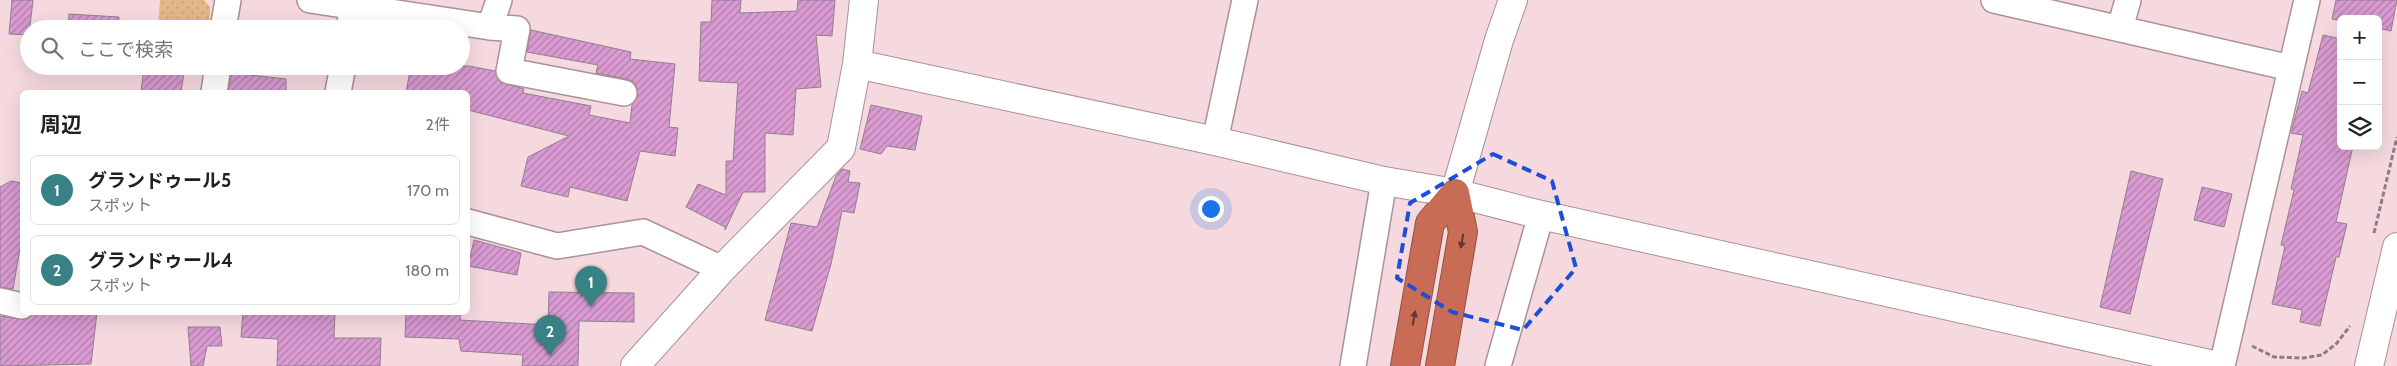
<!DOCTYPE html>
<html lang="ja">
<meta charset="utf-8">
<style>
body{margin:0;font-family:Cabin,"Noto Sans JP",sans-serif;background:#f6f6f6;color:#202124}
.controls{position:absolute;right:15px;top:15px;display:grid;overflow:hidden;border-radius:8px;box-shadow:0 5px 20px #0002}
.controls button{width:45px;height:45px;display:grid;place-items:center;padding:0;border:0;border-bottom:1px solid #e0e0e0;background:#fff;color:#202124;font:25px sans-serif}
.you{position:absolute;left:1210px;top:208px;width:18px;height:18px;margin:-12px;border:4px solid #fff;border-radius:50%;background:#1a73e8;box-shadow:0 0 0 8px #1a73e833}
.badge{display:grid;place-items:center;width:32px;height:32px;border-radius:50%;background:#388184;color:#fff;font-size:16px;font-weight:700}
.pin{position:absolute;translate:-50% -41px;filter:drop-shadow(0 1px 2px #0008)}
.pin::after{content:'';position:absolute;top:26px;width:18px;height:15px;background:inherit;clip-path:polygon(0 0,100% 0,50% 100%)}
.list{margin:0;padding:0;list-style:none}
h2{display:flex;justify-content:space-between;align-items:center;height:65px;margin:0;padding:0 20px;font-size:21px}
h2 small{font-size:16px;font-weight:400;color:#757577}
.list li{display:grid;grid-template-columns:32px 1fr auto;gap:15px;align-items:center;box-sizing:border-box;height:70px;margin:0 10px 10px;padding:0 10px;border:1px solid #e0e0e0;border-radius:8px}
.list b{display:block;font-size:19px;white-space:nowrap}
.list p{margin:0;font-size:16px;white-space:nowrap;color:#757577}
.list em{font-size:16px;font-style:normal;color:#757577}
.icon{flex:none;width:28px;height:28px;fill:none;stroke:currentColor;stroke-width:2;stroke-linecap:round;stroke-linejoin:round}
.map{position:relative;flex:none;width:2397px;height:366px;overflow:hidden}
.search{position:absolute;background:#fff;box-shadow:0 5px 20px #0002;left:20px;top:20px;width:450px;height:55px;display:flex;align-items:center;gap:12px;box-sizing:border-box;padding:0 18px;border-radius:28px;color:#757577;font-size:19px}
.panel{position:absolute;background:#fff;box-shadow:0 5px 20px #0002;left:20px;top:90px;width:450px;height:225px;border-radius:8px}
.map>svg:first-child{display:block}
</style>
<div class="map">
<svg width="2397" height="366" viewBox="0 0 2397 366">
<defs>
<pattern id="green-dots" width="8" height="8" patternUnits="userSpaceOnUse" patternTransform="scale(1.25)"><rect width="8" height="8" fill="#e3b889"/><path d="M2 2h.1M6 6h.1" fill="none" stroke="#c39e76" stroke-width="1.8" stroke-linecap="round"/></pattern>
<pattern id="building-hatch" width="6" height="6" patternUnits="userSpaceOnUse" patternTransform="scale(1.25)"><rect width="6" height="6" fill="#d99bd2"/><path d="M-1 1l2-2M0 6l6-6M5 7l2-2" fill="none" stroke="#b07eaa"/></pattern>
</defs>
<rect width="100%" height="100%" fill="#f5d9df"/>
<!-- green -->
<path fill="url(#green-dots)" d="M 160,0 L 204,0 L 210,7 L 209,29 L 158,27 Z"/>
<!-- building -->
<path fill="url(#building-hatch)" stroke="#927f8f" d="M 12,0 L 33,0 L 29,35 L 9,34 Z
M 712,0 L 741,0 L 740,13 L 797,11 L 798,0 L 835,0 L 832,36 L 816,35 L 821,87 L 796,89 L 793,135 L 765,133 L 765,192 L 743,192 L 725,230 L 725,227 L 686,207 L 698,184 L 726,195 L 726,161 L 733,161 L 738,83 L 699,81 L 701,22 L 711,22 Z
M 2336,0 L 2397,0 L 2391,31 L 2378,28 L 2378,19 L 2341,19 L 2341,21 L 2332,19 Z
M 69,14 L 119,17 L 118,29 L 68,29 Z
M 365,23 L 399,28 L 364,29 Z
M 531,30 L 631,52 L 630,59 L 675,64 L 669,127 L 678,128 L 675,156 L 640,151 L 627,201 L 570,187 L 568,197 L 521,186 L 528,157 L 569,136 L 468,110 L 468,92 L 406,92 L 411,66 L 469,66 L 495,71 L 500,82 L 524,89 L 523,93 L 591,106 L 589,115 L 630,123 L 632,105 L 638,95 L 637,88 L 634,82 L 627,79 L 596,73 L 598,65 L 527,52 Z
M 2323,35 L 2341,39 L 2341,146 L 2353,146 L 2336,222 L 2347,224 L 2339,257 L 2336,257 L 2320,326 L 2300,322 L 2302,310 L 2272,304 L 2285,246 L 2281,245 L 2294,190 L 2291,189 L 2303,135 L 2291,133 L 2302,91 L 2308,93 Z
M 67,66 L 93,66 L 93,71 L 67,69 Z
M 144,66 L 185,66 L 181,92 L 141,92 Z
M 232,73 L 286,79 L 286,92 L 228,92 Z
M 871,105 L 922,116 L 915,150 L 887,146 L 881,154 L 860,149 Z
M 842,169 L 850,171 L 848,182 L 860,183 L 854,213 L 842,211 L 831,264 L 812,331 L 765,320 L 791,223 L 817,227 L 836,176 Z
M 2131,171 L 2163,179 L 2130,314 L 2100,307 Z
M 11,181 L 22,183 L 22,237 L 13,289 L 0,287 L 0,187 Z
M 2202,187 L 2232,194 L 2224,227 L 2194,220 Z
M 474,240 L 521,253 L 517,275 L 468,266 Z
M 549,292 L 634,293 L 634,322 L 579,321 L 578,366 L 522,366 L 523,355 L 461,351 L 459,339 L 405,337 L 406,312 L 461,312 L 460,320 L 548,325 Z
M 34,312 L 97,312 L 91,364 L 0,366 L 0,316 L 26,320 Z
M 243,312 L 335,312 L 334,338 L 381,338 L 380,366 L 277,366 L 278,339 L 241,337 Z
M 188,327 L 220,327 L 222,346 L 207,346 L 203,366 L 191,366 Z"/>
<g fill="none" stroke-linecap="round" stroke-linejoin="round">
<defs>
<path id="minor" d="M 310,0 L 490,27 L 499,0
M 1994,0 L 2291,68
M 490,27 L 517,29 L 509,71 L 624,93
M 2120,28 L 2128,0
M 223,29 L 228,0
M 349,29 L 353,5
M 214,92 L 218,66
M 338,92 L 343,66
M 1215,141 L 1245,0
M 468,222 L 557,246 L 643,232 L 722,269
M 0,301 L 22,306
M 1353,366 L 1384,181
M 1498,366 L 1541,215
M 2222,366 L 2307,0"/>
<path id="tertiary" d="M 857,64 L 1215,141 L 1384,181 L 1455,193 L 1541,215 L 2218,366
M 1455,193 L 1499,40 L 1513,0
M 635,366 L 722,269 L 841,148 L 857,64 L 864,0
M 2369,366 L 2397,247"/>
<path id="motorway" d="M 1405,366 L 1430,223 L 1455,193
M 1440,366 L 1463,232 L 1455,193"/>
</defs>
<!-- minor casing -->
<use href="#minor" stroke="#ac9197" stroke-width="28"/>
<!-- tertiary casing -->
<use href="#tertiary" stroke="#ac9197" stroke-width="30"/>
<!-- motorway casing -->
<use href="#motorway" stroke="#935345" stroke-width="30"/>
<!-- path -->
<path stroke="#907d82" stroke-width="3" stroke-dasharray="5 2.5" stroke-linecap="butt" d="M 2374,233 L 2397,137
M 2252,346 L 2274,357 L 2303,358 L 2322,355 L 2337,343 L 2350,326"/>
<!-- minor -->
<use href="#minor" stroke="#fff" stroke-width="25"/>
<!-- tertiary -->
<use href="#tertiary" stroke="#fff" stroke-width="28"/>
<!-- motorway -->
<use href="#motorway" stroke="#c86c55" stroke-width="28"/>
</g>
<!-- one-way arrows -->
<defs><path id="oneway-solid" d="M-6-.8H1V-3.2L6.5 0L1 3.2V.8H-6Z" transform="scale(1.25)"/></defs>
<g fill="#5e3a36">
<use href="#oneway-solid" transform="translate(1462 241) rotate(100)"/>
<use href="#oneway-solid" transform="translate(1414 318) rotate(-80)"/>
</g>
<!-- marked area -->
<path fill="none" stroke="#1d4ed8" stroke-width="4" stroke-dasharray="10 6" stroke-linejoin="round" d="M 1493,154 L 1552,181 L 1576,268 L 1523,330 L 1452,312 L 1397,278 L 1410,203 Z"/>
</svg>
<div class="controls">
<button>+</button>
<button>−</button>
<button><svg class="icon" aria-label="layers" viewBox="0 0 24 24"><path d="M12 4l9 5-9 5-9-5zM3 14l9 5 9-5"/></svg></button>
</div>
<div class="you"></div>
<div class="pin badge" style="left:591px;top:307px">1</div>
<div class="pin badge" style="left:550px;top:356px">2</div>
<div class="search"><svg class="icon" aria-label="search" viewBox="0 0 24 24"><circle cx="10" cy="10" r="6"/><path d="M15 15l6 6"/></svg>ここで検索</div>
<section class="panel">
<h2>周辺<small>2件</small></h2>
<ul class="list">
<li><span class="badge">1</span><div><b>グランドゥール5</b><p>スポット</p></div><em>170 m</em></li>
<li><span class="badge">2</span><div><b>グランドゥール4</b><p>スポット</p></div><em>180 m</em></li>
</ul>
</section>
</div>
